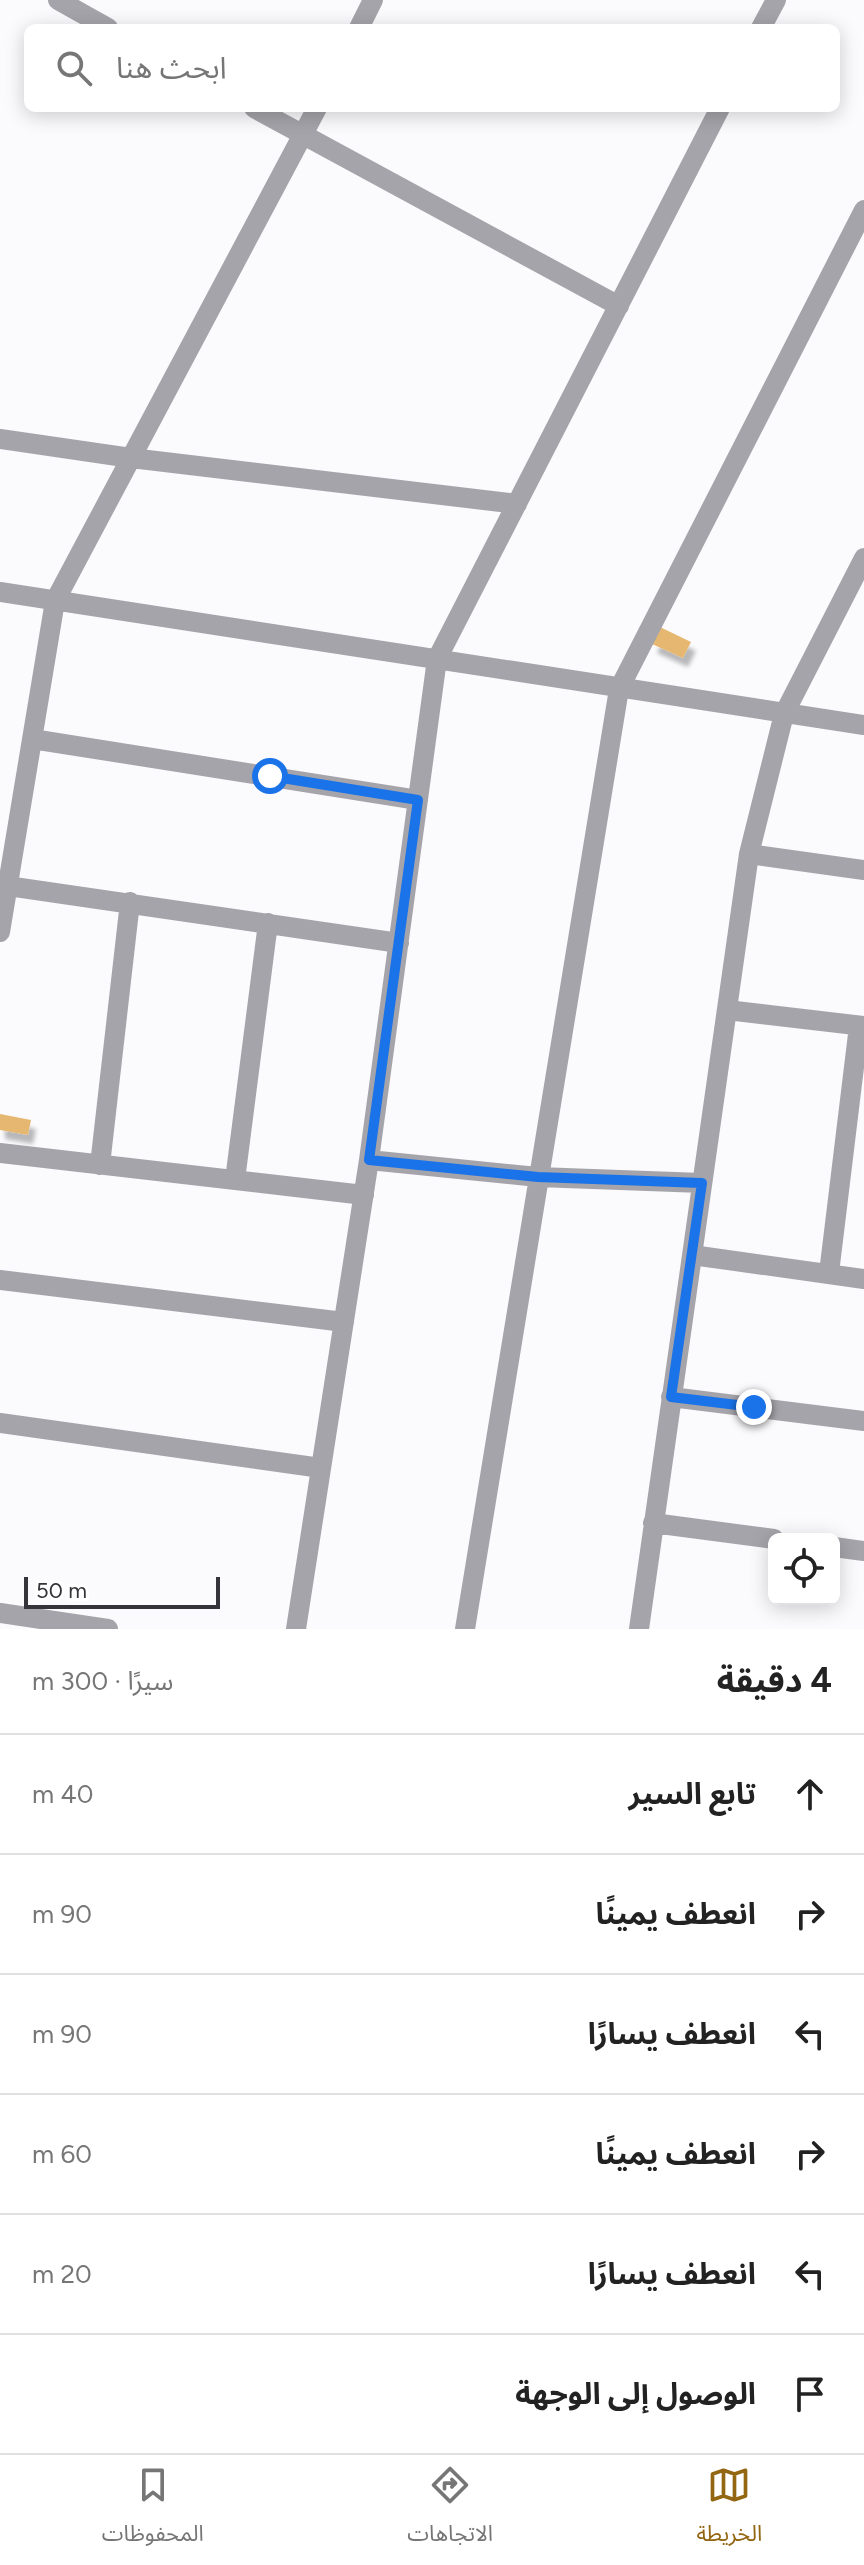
<!DOCTYPE html>
<html lang="ar">
<meta charset="utf-8">
<style>
body{margin:0;font-family:Figtree,"Noto Sans Arabic",sans-serif;background:#f6f6f6;color:#222;direction:rtl}
.controls{position:absolute;right:24px;bottom:24px;display:grid;overflow:hidden;border-radius:12px;box-shadow:0 4px 20px #0003}
.controls button{width:72px;height:72px;display:grid;place-items:center;padding:0;border:0;border-bottom:2px solid #e0e0e0;background:#fff;color:#222;font:40px sans-serif}
.scale{position:absolute;left:24px;bottom:20px;width:196px;box-sizing:border-box;padding-left:8px;border:4px solid #35343a;border-top:0;font-size:22px;line-height:28px;white-space:nowrap;color:#35343a;-webkit-text-stroke:6px #fff;paint-order:stroke}
.stop{position:absolute;width:24px;height:24px;margin:-18px;border:6px solid #1a73e8;border-radius:50%;background:#fff}
.stop.end{background:#1a73e8;border-color:#fff;box-shadow:0 2px 8px #0008}
.list{margin:0;padding:0;list-style:none}
h2{display:flex;justify-content:space-between;align-items:center;height:104px;margin:0;padding:0 32px;font-size:34px}
h2 small{font-size:26px;font-weight:400;color:#767676}
.list li{display:grid;grid-template-columns:52px 1fr auto;gap:24px;align-items:center;box-sizing:border-box;height:120px;padding:0 32px;border-top:2px solid #e0e0e0}
.list b{display:block;font-size:30px;white-space:nowrap}
.list em{font-size:26px;font-style:normal;color:#767676}
.icon{flex:none;width:44px;height:44px;fill:none;stroke:currentColor;stroke-width:2;stroke-linecap:round;stroke-linejoin:round}
.map{position:relative;flex:none;width:864px;height:1629px;overflow:hidden;direction:ltr}
.search{position:absolute;background:#fff;box-shadow:0 4px 20px #0003;left:24px;right:24px;top:24px;height:88px;display:flex;align-items:center;gap:20px;box-sizing:border-box;padding:0 28px;border-radius:12px;color:#767676;font-size:30px}
.sheet{height:824px;background:#fff}
nav{display:flex;justify-content:space-around;align-items:center;box-sizing:border-box;height:112px;border-top:2px solid #e0e0e0;background:#fff;font-size:22px;color:#767676}
nav a{display:grid;justify-items:center;gap:4px}
nav .on{color:#936612}
.map>svg:first-child{display:block}
</style>
<div class="map">
<svg width="864" height="1629" viewBox="0 0 864 1629">
<defs>
<filter id="shadow"><feDropShadow dx="5" dy="9" stdDeviation="2" flood-color="#0004"/></filter>
</defs>
<rect width="100%" height="100%" fill="#fbfbfe"/>
<!-- building -->
<path fill="#e6b770" filter="url(#shadow)" d="M 660,627 L 691,642 L 683,658 L 652,644 Z
M 0,1114 L 31,1120 L 28,1135 L 0,1130 Z"/>
<g fill="none" stroke-linecap="round" stroke-linejoin="round">
<!-- minor -->
<path stroke="#a5a4aa" stroke-width="20" d="M 58,0 L 108,28
M 359,28 L 373,0
M 761,28 L 776,0
M 254,108 L 619,306
M 0,439 L 131,458 L 517,504
M 0,592 L 864,725
M 32,739 L 418,800
M 749,854 L 864,870
M 0,885 L 399,943
M 0,932 L 55,601 L 317,108
M 727,1010 L 864,1026
M 0,1153 L 364,1195
M 369,1160 L 538,1177 L 702,1183
M 100,1165 L 130,902
M 235,1180 L 268,923
M 692,1255 L 864,1279
M 829,1273 L 859,1026
M 0,1280 L 344,1322
M 671,1397 L 864,1421
M 0,1423 L 321,1468
M 653,1523 L 774,1539
M 834,1547 L 864,1551
M 0,1613 L 108,1629
M 296,1629 L 369,1160 L 437,659 L 720,108
M 465,1629 L 619,689 L 864,210
M 639,1629 L 749,854 L 784,714 L 864,558"/>
</g>
<g fill="none" stroke-linecap="round" stroke-linejoin="round">
<!-- route -->
<path stroke="#1a73e8" stroke-width="10" d="M 270,776 L 418,800 L 369,1160 L 538,1177 L 702,1183 L 671,1397 L 754,1407"/>
</g>
</svg>
<div class="controls">
<button><svg class="icon" aria-label="locate" viewBox="0 0 24 24"><circle cx="12" cy="12" r="6"/><path d="M12 2v4M12 18v4M2 12h4M18 12h4"/></svg></button>
</div>
<div class="scale">50 m</div>
<div class="stop" style="left:270px;top:776px"></div>
<div class="stop end" style="left:754px;top:1407px"></div>
<div class="search"><svg class="icon" aria-label="search" viewBox="0 0 24 24"><circle cx="10" cy="10" r="6"/><path d="M15 15l6 6"/></svg>ابحث هنا</div>
</div>
<section class="sheet">
<h2>4 دقيقة<small>سيرًا · 300 m</small></h2>
<ul class="list">
<li><svg class="icon" aria-label="ahead" viewBox="0 0 24 24"><path d="M12 20V5M6 11l6-6 6 6"/></svg><div><b>تابع السير</b></div><em>40 m</em></li>
<li><svg class="icon" aria-label="right" viewBox="0 0 24 24"><path d="M7 20v-9h11M14 6l5 5-5 5"/></svg><div><b>انعطف يمينًا</b></div><em>90 m</em></li>
<li><svg class="icon" aria-label="left" viewBox="0 0 24 24"><path d="M17 20v-9H6M10 6l-5 5 5 5"/></svg><div><b>انعطف يسارًا</b></div><em>90 m</em></li>
<li><svg class="icon" aria-label="right" viewBox="0 0 24 24"><path d="M7 20v-9h11M14 6l5 5-5 5"/></svg><div><b>انعطف يمينًا</b></div><em>60 m</em></li>
<li><svg class="icon" aria-label="left" viewBox="0 0 24 24"><path d="M17 20v-9H6M10 6l-5 5 5 5"/></svg><div><b>انعطف يسارًا</b></div><em>20 m</em></li>
<li><svg class="icon" aria-label="arrive" viewBox="0 0 24 24"><path d="M6 21V4h12l-3 4 3 4H6"/></svg><div><b>الوصول إلى الوجهة</b></div></li>
</ul>
</section>
<nav>
<a class="on"><svg class="icon" aria-label="map" viewBox="0 0 24 24"><path d="M3 6l6-2 6 2 6-2v14l-6 2-6-2-6 2zM9 4v14M15 6v14"/></svg>الخريطة</a>
<a><svg class="icon" aria-label="directions" viewBox="0 0 24 24"><path d="M12 3l9 9-9 9-9-9zM9 14v-3h6M13 9l2 2-2 2"/></svg>الاتجاهات</a>
<a><svg class="icon" aria-label="saved" viewBox="0 0 24 24"><path d="M7 4h10v16l-5-4-5 4z"/></svg>المحفوظات</a>
</nav>
